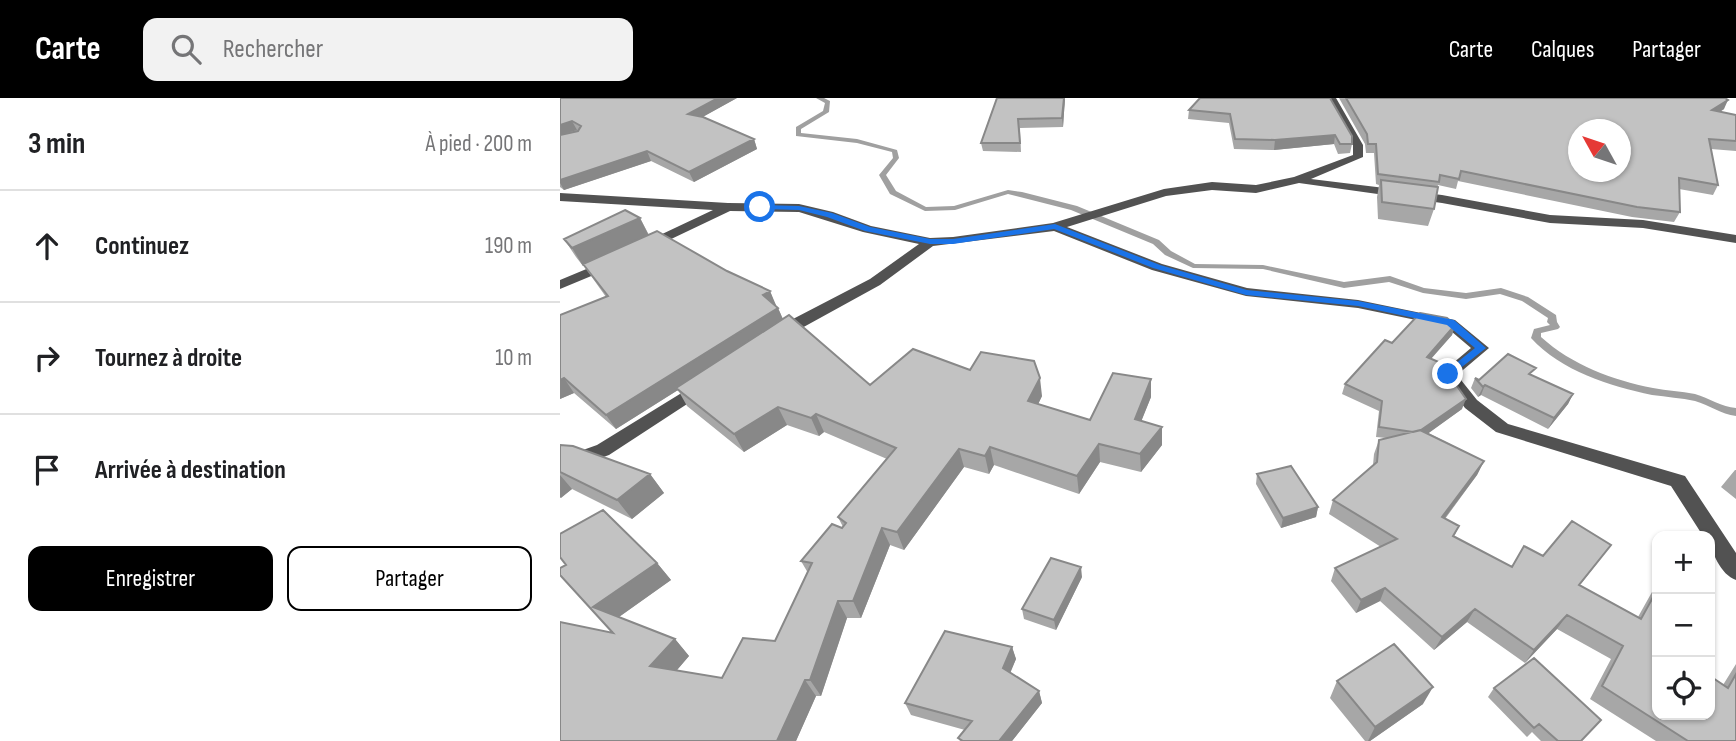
<!DOCTYPE html>
<html lang="fr">
<meta charset="utf-8">
<style>
body{margin:0;font-family:"Sofia Sans Condensed",sans-serif;background:#f2f2f2;color:#202124}
.controls{position:absolute;right:21px;bottom:21px;display:grid;overflow:hidden;border-radius:14px;box-shadow:0 2px 5px #0004}
.controls button{width:63px;height:63px;display:grid;place-items:center;padding:0;border:0;border-bottom:2px solid #e0e0e0;background:#fff;color:#202124;font:35px sans-serif}
.compass{position:absolute;left:1008px;top:21px;width:63px;height:63px;border-radius:50%;background:#fff;box-shadow:0 2px 5px #0004;rotate:310deg}
.stop{position:absolute;width:21px;height:21px;margin:-16px;border:5px solid #1a73e8;border-radius:50%;background:#fff}
.stop.end{background:#1a73e8;border-color:#fff;box-shadow:0 2px 7px #0008}
.list{margin:0;padding:0;list-style:none}
h2{display:flex;justify-content:space-between;align-items:center;height:91px;margin:0;padding:0 28px;font-size:30px}
h2 small{font-size:23px;font-weight:400;color:#757577}
.list li{display:grid;grid-template-columns:46px 1fr auto;gap:21px;align-items:center;box-sizing:border-box;height:112px;padding:0 28px;border-top:2px solid #e0e0e0}
.list b{display:block;font-size:26px;white-space:nowrap}
.list em{font-size:23px;font-style:normal;color:#757577}
.actions{display:flex;gap:14px;padding:21px 28px}
.actions a{flex:1;padding:16px 0;border:2px solid #000;border-radius:14px;text-align:center;font-size:24px;color:#000}
.actions .main{background:#000;color:#fff}
.icon{flex:none;width:38px;height:38px;fill:none;stroke:currentColor;stroke-width:2;stroke-linecap:round;stroke-linejoin:round}
.map{position:relative;flex:none;width:1176px;height:643px;overflow:hidden}
header{display:flex;align-items:center;gap:42px;box-sizing:border-box;height:98px;padding:0 35px;background:#000;color:#fff}
header strong{font-size:33px}
nav{display:flex;gap:38px;margin-inline-start:auto;font-size:24px}
.search{width:490px;height:63px;background:#f2f2f2;display:flex;align-items:center;gap:18px;box-sizing:border-box;padding:0 24px;border-radius:14px;color:#757577;font-size:26px}
main{display:flex}
aside{flex:1;background:#fff}
.map>svg:first-child{display:block}
</style>
<header>
<strong>Carte</strong>
<div class="search"><svg class="icon" aria-label="search" viewBox="0 0 24 24"><circle cx="10" cy="10" r="6"/><path d="M15 15l6 6"/></svg>Rechercher</div>
<nav><a>Carte</a><a>Calques</a><a>Partager</a></nav>
</header>
<main>
<aside>
<h2>3 min<small>À pied · 200 m</small></h2>
<ul class="list">
<li><svg class="icon" aria-label="ahead" viewBox="0 0 24 24"><path d="M12 20V5M6 11l6-6 6 6"/></svg><div><b>Continuez</b></div><em>190 m</em></li>
<li><svg class="icon" aria-label="right" viewBox="0 0 24 24"><path d="M7 20v-9h11M14 6l5 5-5 5"/></svg><div><b>Tournez à droite</b></div><em>10 m</em></li>
<li><svg class="icon" aria-label="arrive" viewBox="0 0 24 24"><path d="M6 21V4h12l-3 4 3 4H6"/></svg><div><b>Arrivée à destination</b></div></li>
</ul>
<div class="actions"><a class="main">Enregistrer</a><a>Partager</a></div>
</aside>
<div class="map">
<svg width="1176" height="643" viewBox="0 0 1176 643">
<rect width="100%" height="100%" fill="#fff"/>
<g fill="none" stroke-linecap="round" stroke-linejoin="round">
<!-- stream -->
<path fill="#a0a0a0" fill-rule="evenodd" d="M 256,0 L 264,0 L 270,3 L 269,14 L 241,31 L 241,35 L 297,41 L 337,52 L 339,60 L 326,77 L 336,93 L 366,109 L 394,108 L 448,92 L 462,94 L 517,108 L 599,142 L 611,153 L 635,166 L 703,167 L 784,184 L 830,178 L 864,190 L 906,195 L 941,190 L 968,199 L 996,217 L 997,224 L 1000,229 L 998,231 L 981,235 L 981,239 C 1012,267 1052,282 1093,290 C 1107,293 1121,293 1135,296 C 1149,300 1162,309 1176,310 L 1176,318 C 1161,316 1149,307 1135,303 C 1121,300 1107,299 1092,297 C 1050,288 1001,273 971,240 L 974,231 L 990,227 L 987,224 L 988,220 L 962,203 L 940,196 L 906,201 L 863,195 L 829,184 L 784,190 L 703,171 L 633,170 L 605,157 L 593,146 L 511,112 L 448,96 L 395,112 L 365,113 L 330,96 L 319,77 L 333,60 L 332,54 L 297,45 L 236,38 L 236,29 L 263,13 L 265,5 Z"/>
<!-- minor -->
<path fill="#525252" fill-rule="evenodd" d="M 766,0 L 776,0 L 803,47 L 803,59 L 751,81 L 882,97 L 990,117 L 1083,122 L 1176,137 L 1176,145 L 1083,130 L 990,125 L 882,105 L 739,85 L 696,95 L 652,92 L 606,98 L 507,129 L 602,166 L 687,190 L 798,202 L 895,222 L 929,250 L 897,277 L 917,302 L 948,326 L 1125,378 L 1176,455 L 1176,482 C 1161,477 1150,453 1150,438 L 1143,438 L 1111,388 L 936,334 L 905,310 L 880,276 L 911,250 L 885,228 L 798,210 L 686,198 L 592,172 L 494,133 L 373,148 L 320,187 L 220,242 L 212,237 L 233,221 L 310,181 L 359,146 L 303,134 L 239,114 L 170,113 L 86,153 L 81,152 L 81,146 L 153,112 L 0,103 L 0,95 L 168,105 L 239,106 L 273,114 L 311,128 L 370,140 L 393,139 L 493,125 L 604,91 L 652,84 L 696,87 L 734,79 L 793,57 L 793,47 Z
M 48,162 L 55,166 L 53,169 L 0,191 L 0,182 Z
M 141,283 L 147,285 L 149,289 L 147,293 L 49,357 L 24,366 L 0,362 L 0,348 L 23,352 L 37,347 Z"/>
</g>
<!-- wall -->
<path fill="#a7a7a7" d="M 0,0 L 177,0 L 142,19 L 194,41 L 197,51 L 134,84 L 91,63 L 4,92 L 0,89 L 0,37 L 18,33 L 0,37 Z
M 437,0 L 505,0 L 503,29 L 460,30 L 461,54 L 423,53 L 421,45 Z
M 770,0 L 792,46 L 790,55 L 778,56 L 774,46 L 714,52 L 674,51 L 669,25 L 628,21 L 629,12 Z
M 779,0 L 1165,0 L 1164,11 L 1160,14 L 1176,17 L 1176,53 L 1151,51 L 1158,87 L 1153,97 L 1119,91 L 1120,114 L 1114,124 L 1072,119 L 898,83 L 896,91 L 878,87 L 874,111 L 868,128 L 818,121 L 817,99 L 819,87 L 816,86 L 814,55 L 806,55 L 805,46 Z
M 80,120 L 89,137 L 210,193 L 215,207 L 218,210 L 223,221 L 310,287 L 482,298 L 478,306 L 530,322 L 591,281 L 591,299 L 581,323 L 602,347 L 581,374 L 540,364 L 519,396 L 434,367 L 429,376 L 404,369 L 344,452 L 330,447 L 301,520 L 287,520 L 261,598 L 256,598 L 236,643 L 0,643 L 53,535 L 0,477 L 97,465 L 111,482 L 59,519 L 115,541 L 129,558 L 116,573 L 162,580 L 215,543 L 248,475 L 241,463 L 282,430 L 283,429 L 278,419 L 327,361 L 264,334 L 259,338 L 227,327 L 184,354 L 127,308 L 118,292 L 56,331 L 14,295 L 0,301 L 0,217 L 46,199 L 24,168 L 23,168 L 16,159 L 4,141 Z
M 895,227 L 892,237 L 871,260 L 902,311 L 868,335 L 924,363 L 917,377 L 885,421 L 899,428 L 894,439 L 952,469 L 983,458 L 1041,460 L 1020,487 L 1078,519 L 1092,494 L 1097,488 L 1097,617 L 1163,587 L 1176,566 L 1176,643 L 1096,643 L 1030,601 L 1051,561 L 997,531 L 965,565 L 907,524 L 874,552 L 820,503 L 796,515 L 771,483 L 775,470 L 821,449 L 769,416 L 773,402 L 813,367 L 814,356 L 819,342 L 826,340 L 816,339 L 819,313 L 782,296 L 785,286 L 832,245 Z
M 972,277 L 1013,296 L 1008,306 L 988,331 L 921,297 L 918,299 L 911,290 L 915,280 L 919,282 Z
M 0,347 L 90,376 L 104,395 L 72,421 L 12,391 L 0,400 Z
M 1175,372 L 1176,372 L 1176,401 L 1161,389 Z
M 697,376 L 758,409 L 756,419 L 721,430 L 696,386 Z
M 522,479 L 496,532 L 464,521 L 462,511 Z
M 452,549 L 456,561 L 450,574 L 479,593 L 482,605 L 452,643 L 400,643 L 398,640 L 405,632 L 351,617 L 345,605 Z
M 777,583 L 863,606 L 810,643 L 805,643 L 770,600 Z
M 934,590 L 1021,643 L 981,643 L 972,634 L 967,639 L 928,599 Z"/>
<!-- shaded-wall -->
<path fill="#888" d="M 158,0 L 177,0 L 132,25 L 128,16 Z
M 504,0 L 505,0 L 503,29 L 502,20 Z
M 1168,2 L 1164,11 L 1148,21 L 1152,12 Z
M 12,23 L 17,32 L 0,37 L 0,27 Z
M 775,37 L 774,46 L 714,52 L 715,42 Z
M 194,41 L 197,51 L 134,84 L 129,74 Z
M 87,53 L 91,63 L 4,92 L 0,85 L 0,82 Z
M 80,120 L 89,138 L 23,168 L 12,150 Z
M 210,193 L 216,207 L 209,211 L 203,197 Z
M 218,210 L 224,224 L 116,290 L 118,292 L 56,331 L 46,317 Z
M 895,227 L 892,237 L 864,269 L 867,259 Z
M 4,280 L 14,295 L 0,301 L 0,282 Z
M 480,280 L 482,298 L 471,321 L 468,303 Z
M 591,281 L 591,299 L 575,339 L 575,321 Z
M 925,287 L 921,297 L 918,299 L 923,289 Z
M 1013,296 L 1008,306 L 988,331 L 994,320 Z
M 906,301 L 902,311 L 855,345 L 858,334 Z
M 218,309 L 227,327 L 184,354 L 174,336 Z
M 256,316 L 264,334 L 259,338 L 251,320 Z
M 602,329 L 602,347 L 581,374 L 580,356 Z
M 539,346 L 540,364 L 519,396 L 517,378 Z
M 430,349 L 434,367 L 429,376 L 425,358 Z
M 399,351 L 404,369 L 344,452 L 337,434 Z
M 924,363 L 917,377 L 875,433 L 882,419 Z
M 90,376 L 104,395 L 72,421 L 57,402 Z
M 0,377 L 12,391 L 1,400 L 0,399 Z
M 758,409 L 756,419 L 721,430 L 723,420 Z
M 322,430 L 330,447 L 301,520 L 293,503 Z
M 97,465 L 111,482 L 49,526 L 33,509 Z
M 521,469 L 522,479 L 496,532 L 494,522 Z
M 825,490 L 820,503 L 796,515 L 801,502 Z
M 278,503 L 287,520 L 261,598 L 250,582 Z
M 915,511 L 907,524 L 874,552 L 882,539 Z
M 1007,517 L 997,531 L 965,565 L 974,552 Z
M 115,541 L 129,558 L 106,585 L 90,568 Z
M 452,549 L 456,561 L 447,583 L 443,570 Z
M 245,582 L 256,598 L 236,643 L 217,643 Z
M 873,589 L 863,606 L 810,643 L 808,643 L 815,629 Z
M 479,593 L 482,605 L 452,643 L 439,643 Z"/>
<!-- building -->
<path fill="#c2c2c2" stroke="#888" stroke-width="2" fill-rule="evenodd" d="M 0,0 L 158,0 L 128,16 L 143,19 L 194,41 L 129,74 L 87,53 L 0,82 L 0,37 L 18,33 L 21,28 L 12,23 L 0,27 Z
M 437,0 L 504,0 L 502,20 L 458,21 L 460,45 L 421,45 Z
M 640,0 L 770,0 L 792,38 L 792,46 L 780,46 L 775,37 L 715,42 L 675,41 L 670,16 L 629,12 Z
M 786,0 L 1165,0 L 1168,2 L 1152,12 L 1176,17 L 1176,43 L 1149,41 L 1158,87 L 1119,80 L 1120,114 L 1077,109 L 901,73 L 899,81 L 880,77 L 879,84 L 818,76 L 816,46 L 808,46 L 807,36 ZM 1018,32 L 1060,32 L 1060,74 L 1018,74 Z
M 821,82 L 878,89 L 874,111 L 822,104 Z
M 65,112 L 80,120 L 12,150 L 4,141 Z
M 97,133 L 167,173 L 210,193 L 203,197 L 218,210 L 46,317 L 4,280 L 0,282 L 0,217 L 48,198 L 23,166 Z
M 860,215 L 887,220 L 895,227 L 867,259 L 881,265 L 906,301 L 861,332 L 853,334 L 819,329 L 822,303 L 785,286 L 825,242 L 832,245 Z
M 229,217 L 310,287 L 353,251 L 410,272 L 421,254 L 474,263 L 480,280 L 468,303 L 530,322 L 553,275 L 591,281 L 575,321 L 602,329 L 580,356 L 539,346 L 517,378 L 430,349 L 425,358 L 399,351 L 337,434 L 322,430 L 293,503 L 278,503 L 250,582 L 245,582 L 217,643 L 0,643 L 0,524 L 53,535 L 0,477 L 0,470 L 6,467 L 0,459 L 0,436 L 43,412 L 97,465 L 33,509 L 115,541 L 90,568 L 162,580 L 183,540 L 215,543 L 252,465 L 241,463 L 272,426 L 282,430 L 286,425 L 278,419 L 336,350 L 256,316 L 251,320 L 218,309 L 174,336 L 116,290 Z
M 948,256 L 976,270 L 969,276 L 1013,296 L 994,320 L 925,287 L 923,289 L 915,280 L 919,282 Z
M 860,332 L 924,363 L 882,419 L 899,428 L 893,438 L 952,469 L 964,448 L 983,458 L 1012,423 L 1051,447 L 1019,487 L 1081,521 L 1097,492 L 1097,617 L 1150,617 L 1150,578 L 1168,590 L 1176,576 L 1176,643 L 1128,643 L 1042,588 L 1063,548 L 1007,517 L 974,552 L 915,511 L 882,539 L 825,490 L 801,502 L 775,470 L 837,441 L 773,402 L 817,364 L 819,342 Z
M 0,347 L 13,348 L 90,376 L 57,402 L 0,374 Z
M 731,368 L 758,409 L 723,420 L 697,376 Z
M 491,460 L 521,469 L 494,522 L 462,511 Z
M 385,533 L 452,549 L 443,570 L 479,593 L 439,643 L 403,643 L 398,640 L 412,623 L 345,605 Z
M 834,546 L 873,589 L 815,629 L 777,583 Z
M 974,560 L 1041,622 L 1021,643 L 998,643 L 979,626 L 974,630 L 934,590 Z"/>
<!-- route -->
<path fill="#1a73e8" d="M 200,107 L 239,108 L 272,115 L 310,129 L 370,141 L 393,141 L 495,126 L 600,167 L 687,192 L 798,203 L 894,222 L 926,250 L 888,280 L 885,279 L 885,274 L 915,250 L 887,227 L 798,208 L 686,197 L 593,170 L 494,131 L 393,146 L 370,146 L 305,133 L 267,119 L 239,112 L 197,111 Z"/>
</svg>
<div class="controls">
<button>+</button>
<button>−</button>
<button><svg class="icon" aria-label="locate" viewBox="0 0 24 24"><circle cx="12" cy="12" r="6"/><path d="M12 2v4M12 18v4M2 12h4M18 12h4"/></svg></button>
</div>
<svg class="compass" viewBox="-18 -18 36 36"><path d="M0-13l5 13h-10z" fill="#e53935"/><path d="M0 13l5-13h-10z" fill="#757577"/></svg>
<div class="stop" style="left:200px;top:109px"></div>
<div class="stop end" style="left:888px;top:276px"></div>
</div>
</main>
